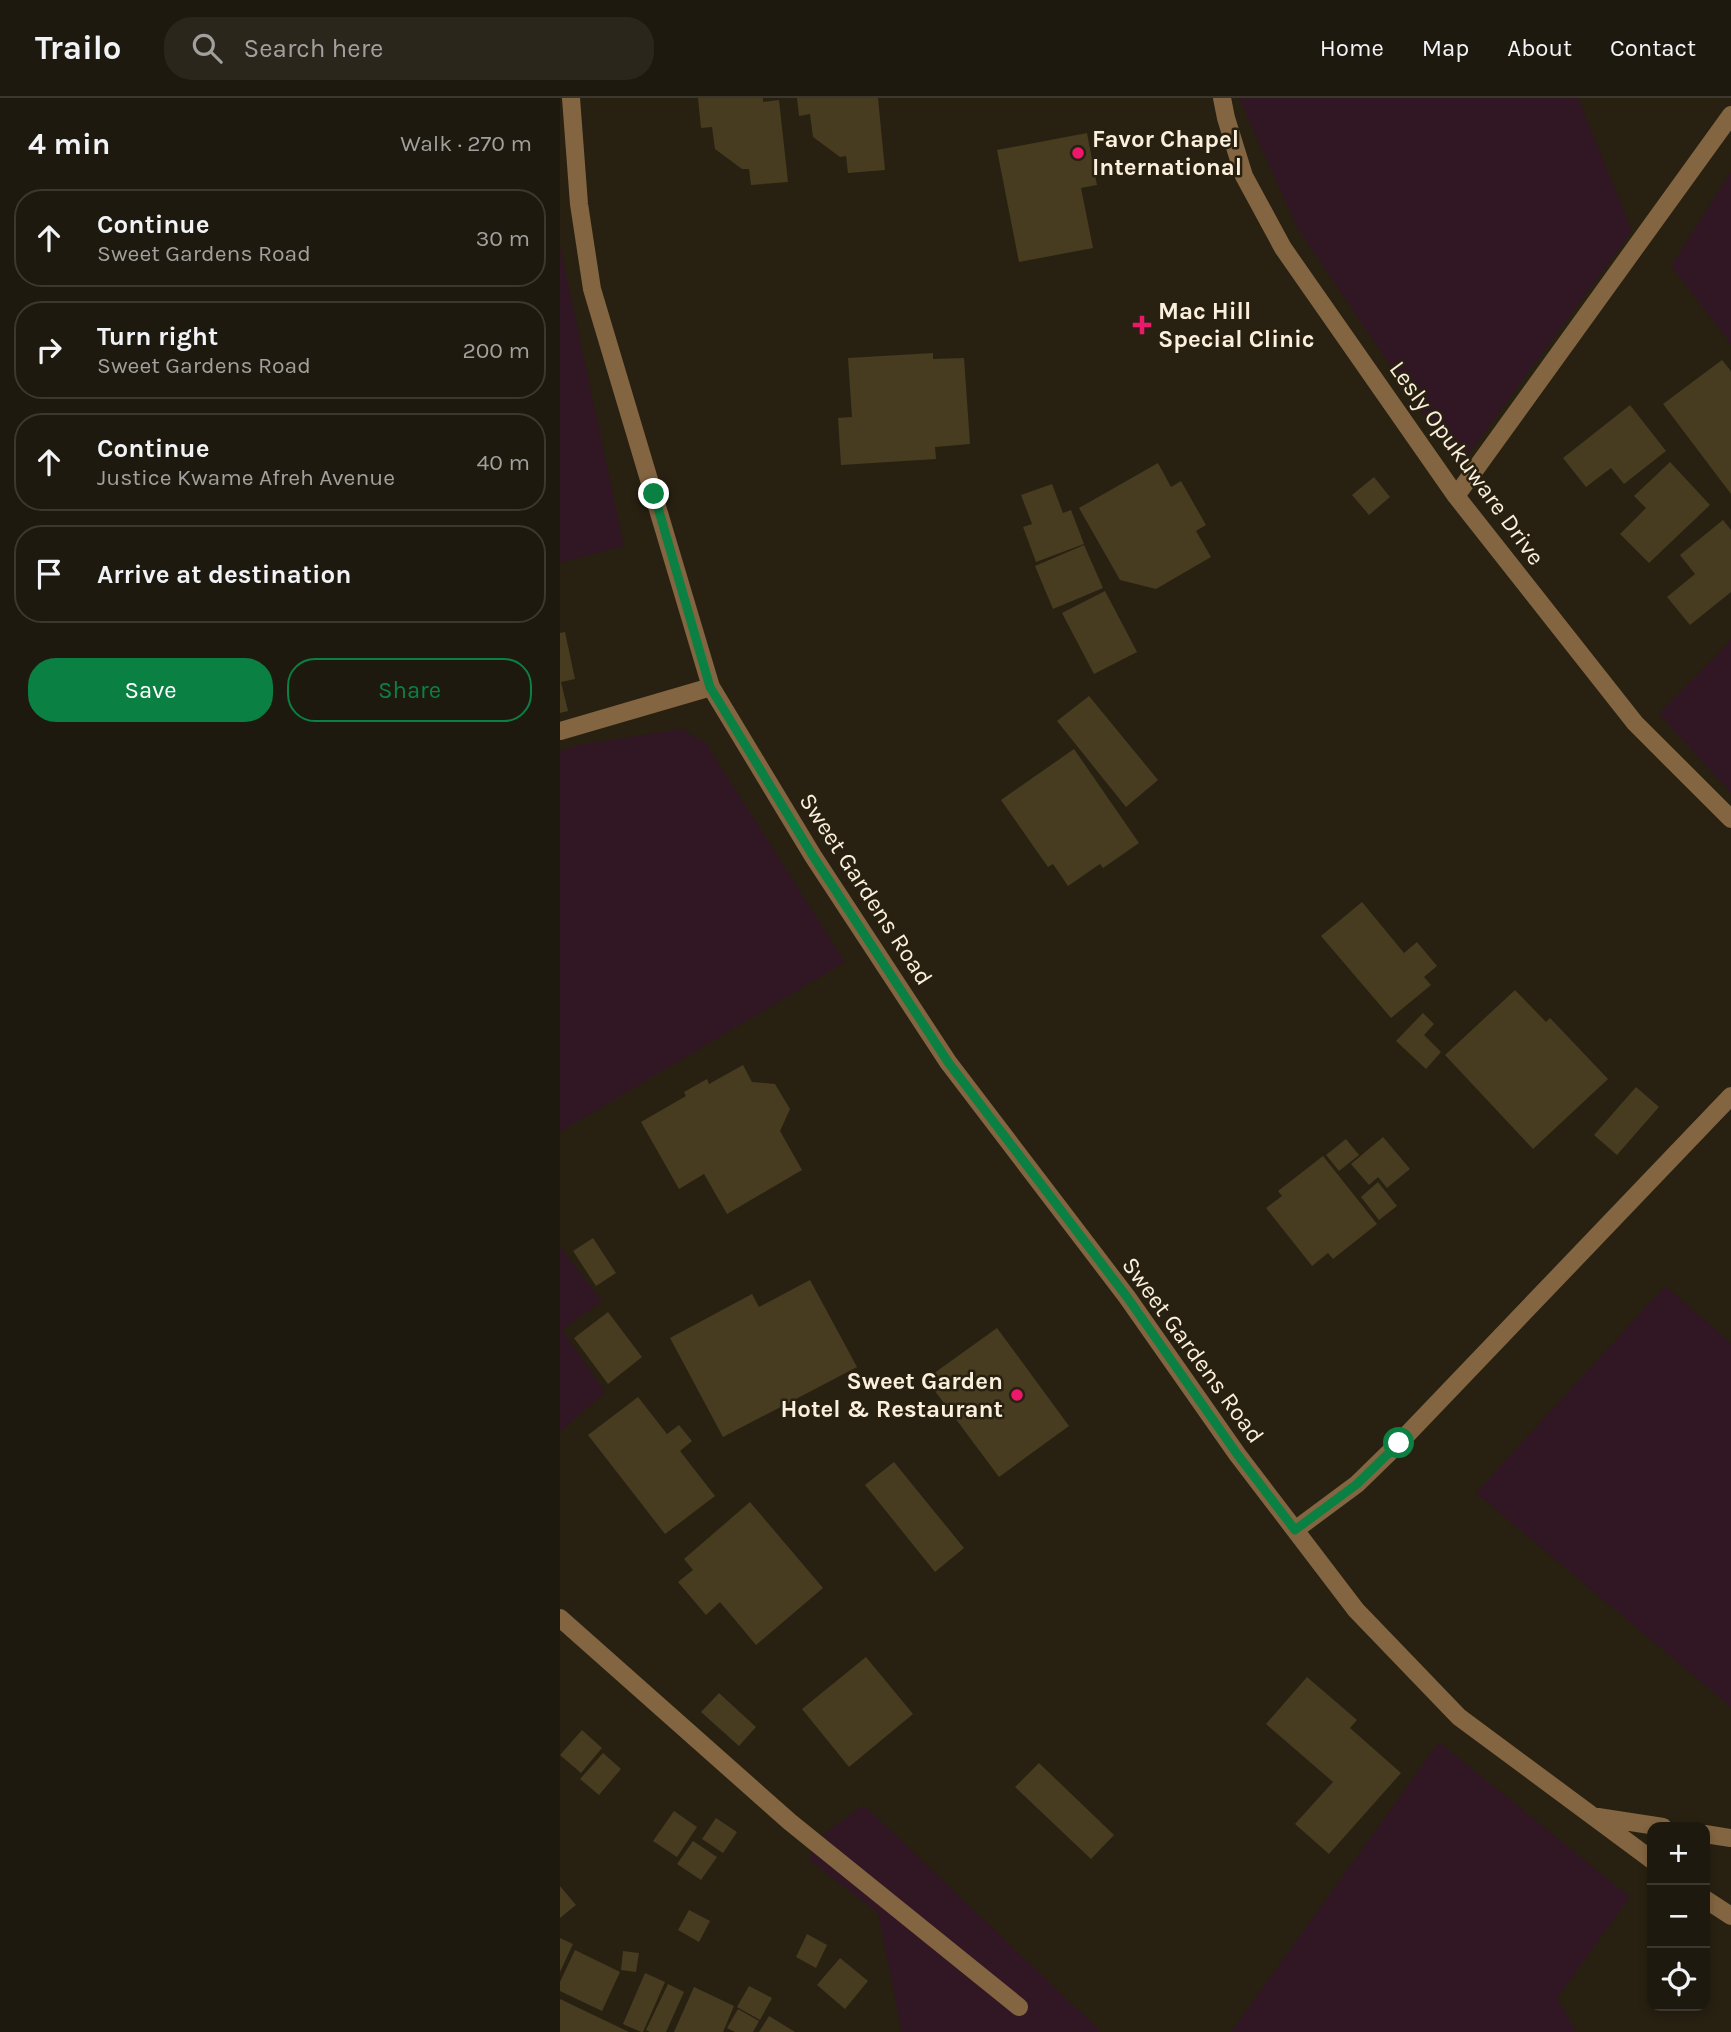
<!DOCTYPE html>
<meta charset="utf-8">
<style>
body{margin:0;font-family:Karla,sans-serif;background:#2b261c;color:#f1f3f6}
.controls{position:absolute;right:21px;bottom:21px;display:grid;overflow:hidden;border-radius:14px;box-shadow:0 4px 10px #0003}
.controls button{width:63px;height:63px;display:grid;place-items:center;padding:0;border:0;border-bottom:2px solid #3c382e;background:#1e190e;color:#f1f3f6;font:35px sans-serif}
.stop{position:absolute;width:21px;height:21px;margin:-16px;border:5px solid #0b8043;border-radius:50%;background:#fff}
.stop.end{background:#0b8043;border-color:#fff;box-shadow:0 2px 7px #0008}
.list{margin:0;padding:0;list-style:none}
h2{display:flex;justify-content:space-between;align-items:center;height:91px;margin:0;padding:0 28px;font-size:30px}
h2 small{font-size:23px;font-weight:400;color:#a1a09e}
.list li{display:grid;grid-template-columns:46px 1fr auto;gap:21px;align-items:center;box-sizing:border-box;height:98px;margin:0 14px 14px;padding:0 14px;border:2px solid #3c382e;border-radius:28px}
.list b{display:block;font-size:26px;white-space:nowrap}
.list p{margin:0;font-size:23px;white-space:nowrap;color:#a1a09e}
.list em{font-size:23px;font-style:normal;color:#a1a09e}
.actions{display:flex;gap:14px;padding:21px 28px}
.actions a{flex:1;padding:16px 0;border:2px solid #0b8043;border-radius:28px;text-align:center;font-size:24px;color:#0b8043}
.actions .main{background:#0b8043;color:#fff}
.icon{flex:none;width:38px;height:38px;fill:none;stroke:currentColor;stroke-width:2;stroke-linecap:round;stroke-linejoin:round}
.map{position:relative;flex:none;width:1171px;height:1934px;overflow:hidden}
header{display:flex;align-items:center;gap:42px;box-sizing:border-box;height:98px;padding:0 35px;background:#1e190e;border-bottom:2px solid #3c382e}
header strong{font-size:33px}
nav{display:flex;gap:38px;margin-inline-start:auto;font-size:24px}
.search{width:490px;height:63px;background:#2b261c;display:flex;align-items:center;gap:18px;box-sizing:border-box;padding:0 24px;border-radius:28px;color:#a1a09e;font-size:26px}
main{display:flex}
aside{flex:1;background:#1e190e}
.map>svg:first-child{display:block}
</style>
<header>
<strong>Trailo</strong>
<div class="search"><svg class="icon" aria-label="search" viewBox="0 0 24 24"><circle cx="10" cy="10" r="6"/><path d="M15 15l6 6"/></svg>Search here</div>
<nav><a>Home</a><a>Map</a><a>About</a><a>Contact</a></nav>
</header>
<main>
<aside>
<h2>4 min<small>Walk · 270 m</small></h2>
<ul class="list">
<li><svg class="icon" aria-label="ahead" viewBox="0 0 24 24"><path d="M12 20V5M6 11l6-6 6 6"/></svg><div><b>Continue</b><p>Sweet Gardens Road</p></div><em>30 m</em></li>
<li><svg class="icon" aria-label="right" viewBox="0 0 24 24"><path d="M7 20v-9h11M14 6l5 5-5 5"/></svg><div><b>Turn right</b><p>Sweet Gardens Road</p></div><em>200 m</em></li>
<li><svg class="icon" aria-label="ahead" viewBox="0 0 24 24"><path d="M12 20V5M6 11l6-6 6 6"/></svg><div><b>Continue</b><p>Justice Kwame Afreh Avenue</p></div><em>40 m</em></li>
<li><svg class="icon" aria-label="arrive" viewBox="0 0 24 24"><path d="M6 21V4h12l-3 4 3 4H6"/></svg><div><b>Arrive at destination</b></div></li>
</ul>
<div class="actions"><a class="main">Save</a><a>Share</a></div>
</aside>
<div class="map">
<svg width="1171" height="1934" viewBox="0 0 1171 1934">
<rect width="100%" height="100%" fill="#282112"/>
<!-- green -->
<path fill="#311624" d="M 679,0 L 1018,0 L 1072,133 L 899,369 L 738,131 Z
M 1171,74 L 1171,246 L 1111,168 Z
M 0,148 L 64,448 L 0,465 Z
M 1171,542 L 1171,695 L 1099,616 Z
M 121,631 L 145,644 L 285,864 L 0,1034 L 0,653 L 18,647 Z
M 0,1149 L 42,1203 L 2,1232 L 45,1294 L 0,1334 Z
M 1105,1188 L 1171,1245 L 1171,1609 L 916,1395 Z
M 879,1644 L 1070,1799 L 997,1900 L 1016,1934 L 671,1934 Z
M 304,1707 L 541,1934 L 342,1934 L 318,1815 L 249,1762 L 254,1743 Z"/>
<!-- building -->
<path fill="#473c20" d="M 138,0 L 203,0 L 203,4 L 219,2 L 228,84 L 191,87 L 189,71 L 182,71 L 155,51 L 152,29 L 141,30 Z
M 237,0 L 318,0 L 325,72 L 288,75 L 286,58 L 280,59 L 253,39 L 250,16 L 239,18 Z
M 527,35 L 537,87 L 521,90 L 533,150 L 459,164 L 437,52 Z
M 373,255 L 373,261 L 404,260 L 410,346 L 375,349 L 376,361 L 281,367 L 278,320 L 292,319 L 288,260 Z
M 1162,262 L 1171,273 L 1171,396 L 1103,306 Z
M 1070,307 L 1106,353 L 1064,386 L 1051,370 L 1026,389 L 1003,360 Z
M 1110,364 L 1150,407 L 1089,465 L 1060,436 L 1086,410 L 1074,398 Z
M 598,365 L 611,389 L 621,383 L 646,427 L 636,433 L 651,459 L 596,491 L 560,482 L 519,410 Z
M 814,379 L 830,399 L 809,417 L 792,397 Z
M 492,386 L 503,415 L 511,412 L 524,446 L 476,464 L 463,429 L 472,426 L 461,397 Z
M 1163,422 L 1171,432 L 1171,494 L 1130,527 L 1107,499 L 1135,476 L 1120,457 Z
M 524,447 L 543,490 L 493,511 L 475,468 Z
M 545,493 L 577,554 L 534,576 L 502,515 Z
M 5,534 L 15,581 L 1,584 L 8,613 L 0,615 L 0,535 Z
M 529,598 L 598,682 L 566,709 L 497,623 Z
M 514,651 L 579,745 L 543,770 L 540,766 L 508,788 L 493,766 L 488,769 L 441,702 Z
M 802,804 L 844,855 L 857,844 L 877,868 L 864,879 L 871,887 L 831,920 L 761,838 Z
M 955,892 L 986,924 L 990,920 L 1048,981 L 973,1051 L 885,957 Z
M 863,915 L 874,926 L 864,937 L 881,954 L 866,971 L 836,943 Z
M 183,967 L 192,984 L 215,986 L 230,1011 L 220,1033 L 242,1072 L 167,1116 L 144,1076 L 119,1091 L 81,1024 L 126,998 L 124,994 L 147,981 L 149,986 Z
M 1076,989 L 1099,1009 L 1057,1057 L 1034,1037 Z
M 823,1039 L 850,1071 L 827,1090 L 818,1079 L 809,1087 L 791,1066 Z
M 786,1041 L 799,1057 L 779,1073 L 766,1057 Z
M 763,1058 L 817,1126 L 773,1161 L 768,1155 L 752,1168 L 706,1110 L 722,1098 L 718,1093 Z
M 818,1084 L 837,1108 L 819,1122 L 801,1099 Z
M 33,1140 L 56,1175 L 36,1188 L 13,1153 Z
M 250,1182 L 297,1269 L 163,1339 L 110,1240 L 192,1196 L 199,1209 Z
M 48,1214 L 82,1259 L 48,1286 L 14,1240 Z
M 437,1230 L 509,1328 L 439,1379 L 366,1281 Z
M 78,1299 L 107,1336 L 119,1327 L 132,1343 L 120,1353 L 155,1398 L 105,1436 L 28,1337 Z
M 334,1364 L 404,1450 L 375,1474 L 305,1387 Z
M 190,1404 L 263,1490 L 196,1547 L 160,1504 L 146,1517 L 118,1484 L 133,1472 L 124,1461 Z
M 306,1559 L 353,1616 L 289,1669 L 242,1611 Z
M 747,1579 L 797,1622 L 790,1630 L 841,1675 L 769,1756 L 735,1726 L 773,1684 L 706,1626 Z
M 159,1595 L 196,1629 L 179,1648 L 141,1614 Z
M 22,1632 L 42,1650 L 21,1675 L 0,1657 Z
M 43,1655 L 61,1671 L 39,1697 L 20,1681 Z
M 479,1665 L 554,1737 L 531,1761 L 455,1689 Z
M 114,1713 L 137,1729 L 117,1759 L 93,1743 Z
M 156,1720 L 177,1734 L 163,1755 L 142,1741 Z
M 133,1743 L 157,1759 L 141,1782 L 117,1766 Z
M 0,1788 L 16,1807 L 0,1820 Z
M 129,1812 L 150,1823 L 139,1844 L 118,1832 Z
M 247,1836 L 267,1847 L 256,1870 L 236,1859 Z
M 0,1840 L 13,1846 L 0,1874 Z
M 15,1852 L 60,1874 L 42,1913 L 0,1893 L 0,1884 Z
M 63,1853 L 79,1855 L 76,1874 L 61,1872 Z
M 280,1860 L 308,1883 L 285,1911 L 257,1887 Z
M 85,1875 L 105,1884 L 83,1934 L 81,1934 L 63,1926 Z
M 108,1886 L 124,1894 L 106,1934 L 90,1934 L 86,1932 Z
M 189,1888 L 212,1900 L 200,1922 L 177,1909 Z
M 134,1889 L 174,1908 L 163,1934 L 114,1934 Z
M 0,1901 L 69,1934 L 0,1934 Z
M 178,1911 L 199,1923 L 193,1934 L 175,1934 L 167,1930 Z
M 209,1918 L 235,1934 L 199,1934 Z"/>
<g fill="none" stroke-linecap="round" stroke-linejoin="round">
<!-- minor -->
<path stroke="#836541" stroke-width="18" d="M 11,0 L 19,106 L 32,191 L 151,589 L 253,758 L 388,964 L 567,1199 L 677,1356 L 735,1432 L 797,1386 L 839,1345 L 1171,998
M 662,0 L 666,20 L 684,78 L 723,150 L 896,398 L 1075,625 L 1171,721
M 896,398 L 1171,17
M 0,633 L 151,589
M 735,1432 L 796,1512 L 899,1619 L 1092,1762
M 0,1520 L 230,1724 L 459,1909
M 1038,1719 L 1103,1729
M 1145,1736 L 1171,1740
M 1145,1801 L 1171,1818"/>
</g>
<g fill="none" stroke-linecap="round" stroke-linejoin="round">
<!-- route -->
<path stroke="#0b8043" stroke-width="9" d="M 94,396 L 150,589 L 253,758 L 388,964 L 567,1199 L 677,1356 L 735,1432 L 797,1386 L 839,1345"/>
</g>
<!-- markers -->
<g fill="#ed186b" stroke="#282112" stroke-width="2.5">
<circle cx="518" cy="55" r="7"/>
<path d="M578.5 216.5h7v7h7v7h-7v7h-7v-7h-7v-7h7z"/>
<circle cx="457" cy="1297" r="7"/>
</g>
<g text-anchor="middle" stroke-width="5" stroke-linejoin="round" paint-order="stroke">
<!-- poi labels -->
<g font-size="24" font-weight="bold" fill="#fcf0dc" stroke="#282112" text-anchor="start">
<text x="532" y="49">Favor Chapel<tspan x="532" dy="28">International</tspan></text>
<text x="598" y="221">Mac Hill<tspan x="598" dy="28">Special Clinic</tspan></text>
<text x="443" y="1291" text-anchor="end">Sweet Garden<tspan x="443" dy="28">Hotel &amp; Restaurant</tspan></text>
</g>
<!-- street labels -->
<g font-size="24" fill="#fcf0dc" stroke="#282112">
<text transform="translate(907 365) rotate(54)" y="8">Lesly Opukuware Drive</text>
<text transform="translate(306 791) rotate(57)" y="8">Sweet Gardens Road</text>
<text transform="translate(633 1252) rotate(54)" y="8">Sweet Gardens Road</text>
</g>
</g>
</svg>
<div class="controls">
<button>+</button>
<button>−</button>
<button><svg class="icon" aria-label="locate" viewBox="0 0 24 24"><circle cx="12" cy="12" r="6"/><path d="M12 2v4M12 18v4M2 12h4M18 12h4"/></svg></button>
</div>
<div class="stop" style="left:839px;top:1345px"></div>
<div class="stop end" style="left:94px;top:396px"></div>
</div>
</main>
